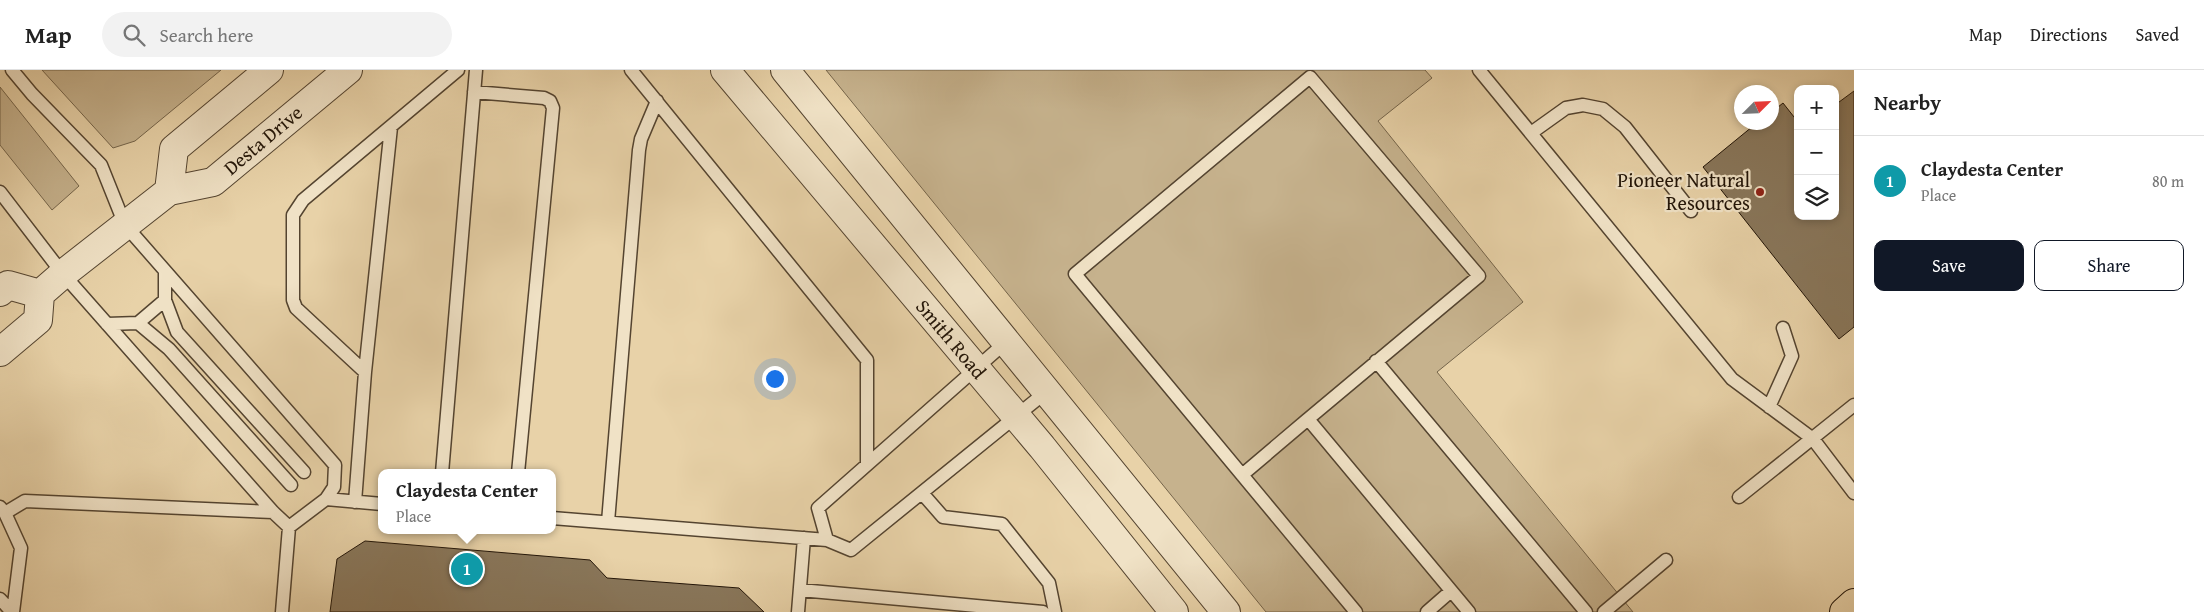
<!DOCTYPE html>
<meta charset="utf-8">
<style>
body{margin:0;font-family:"Gentium Book Plus",serif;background:#f2f2f2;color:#222}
.controls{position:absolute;right:15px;top:15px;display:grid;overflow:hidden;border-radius:10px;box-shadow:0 2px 8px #0003}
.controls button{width:45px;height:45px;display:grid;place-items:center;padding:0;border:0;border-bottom:1px solid #e0e0e0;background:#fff;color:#222;font:25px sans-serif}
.compass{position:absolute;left:1734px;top:15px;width:45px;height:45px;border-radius:50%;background:#fff;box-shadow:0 2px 8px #0003;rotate:66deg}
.you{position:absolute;left:774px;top:308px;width:18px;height:18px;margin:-12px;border:4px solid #fff;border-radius:50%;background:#1a73e8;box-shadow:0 0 0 8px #1a73e833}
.badge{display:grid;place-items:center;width:32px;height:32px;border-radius:50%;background:#111827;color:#fff;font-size:16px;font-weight:700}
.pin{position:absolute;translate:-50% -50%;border:2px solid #fff;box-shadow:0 1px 5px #0006}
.popup{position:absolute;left:378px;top:399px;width:178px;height:65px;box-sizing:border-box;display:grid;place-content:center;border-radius:10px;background:#fff;filter:drop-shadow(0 1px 4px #0005);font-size:16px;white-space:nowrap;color:#767676}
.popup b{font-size:19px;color:#222}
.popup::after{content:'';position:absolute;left:50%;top:100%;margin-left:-10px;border:10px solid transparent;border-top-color:#fff}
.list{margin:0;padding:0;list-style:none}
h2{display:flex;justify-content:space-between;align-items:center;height:65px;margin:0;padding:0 20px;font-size:21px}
h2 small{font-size:16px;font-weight:400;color:#767676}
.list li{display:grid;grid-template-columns:32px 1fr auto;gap:15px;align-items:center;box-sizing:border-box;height:90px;padding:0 20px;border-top:1px solid #e0e0e0}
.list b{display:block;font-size:19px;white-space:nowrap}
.list p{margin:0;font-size:16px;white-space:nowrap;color:#767676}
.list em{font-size:16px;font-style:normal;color:#767676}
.actions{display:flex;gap:10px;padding:15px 20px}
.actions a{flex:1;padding:11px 0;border:1px solid #111827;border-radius:10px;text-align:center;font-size:18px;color:#111827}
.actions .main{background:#111827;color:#fff}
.icon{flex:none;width:28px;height:28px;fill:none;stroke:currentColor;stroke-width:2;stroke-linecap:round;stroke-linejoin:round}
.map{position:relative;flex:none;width:1854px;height:542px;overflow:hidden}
header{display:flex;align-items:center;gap:30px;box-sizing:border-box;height:70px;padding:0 25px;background:#fff;border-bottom:1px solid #e0e0e0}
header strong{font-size:24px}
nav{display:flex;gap:28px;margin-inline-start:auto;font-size:18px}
.search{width:350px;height:45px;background:#f2f2f2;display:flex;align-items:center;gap:12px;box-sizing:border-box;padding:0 18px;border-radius:28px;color:#767676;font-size:19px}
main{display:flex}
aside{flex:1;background:#fff}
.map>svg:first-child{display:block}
</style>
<header>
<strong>Map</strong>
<div class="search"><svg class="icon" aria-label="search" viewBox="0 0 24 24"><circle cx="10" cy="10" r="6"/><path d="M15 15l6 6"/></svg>Search here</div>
<nav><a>Map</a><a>Directions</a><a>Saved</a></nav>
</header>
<main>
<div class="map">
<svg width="1854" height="542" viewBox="0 0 1854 542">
<rect width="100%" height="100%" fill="#e8d2a8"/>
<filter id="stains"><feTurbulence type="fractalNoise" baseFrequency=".004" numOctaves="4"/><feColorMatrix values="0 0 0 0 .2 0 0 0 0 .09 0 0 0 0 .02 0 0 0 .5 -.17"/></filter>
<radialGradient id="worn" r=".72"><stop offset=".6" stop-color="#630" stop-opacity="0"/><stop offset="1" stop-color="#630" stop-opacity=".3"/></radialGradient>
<!-- green -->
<path fill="#c6b28d" stroke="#74644a" d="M 42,0 L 221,0 L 135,71 L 113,78 Z
M 826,0 L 1425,0 L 1432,8 L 1378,51 L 1523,232 L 1437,302 L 1633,542 L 1266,542 Z
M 0,17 L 79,116 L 52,140 L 0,75 Z"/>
<!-- building -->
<path fill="#89775b" stroke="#221508" d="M 1854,21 L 1854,257 L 1839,269 L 1703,97 L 1758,52 L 1772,52 L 1772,42 L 1783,33 L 1798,52 L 1798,146 L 1835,146 L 1835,35 Z
M 365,471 L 590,490 L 607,508 L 739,518 L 764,542 L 330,542 L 337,489 Z"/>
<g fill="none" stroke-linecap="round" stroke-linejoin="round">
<defs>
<path id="service" d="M 12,0 L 32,24 L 101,95 L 125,155 L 335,395 L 334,417 L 326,429 L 289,457 L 282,542
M 631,0 L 867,290 L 867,394
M 1479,0 L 1732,309 L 1813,369 L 1854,423
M 474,22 L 544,28 L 550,31 L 553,38 L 518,403
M 1531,63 L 1566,38 L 1583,35 L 1603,39 L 1625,57 L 1691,141
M 0,122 L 63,204 L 273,442 L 289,457
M 165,201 L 165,230 L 177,262 L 304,402
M 138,253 L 165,230
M 107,254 L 138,253 L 169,279 L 291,415
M 1006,272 L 818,438 L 827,470 L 851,480 L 1046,322
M 1376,291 L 1586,542
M 365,302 L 296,238 L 293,230 L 293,145 L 303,130 L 458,0
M 1769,337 L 1792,286 L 1783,258
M 442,403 L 476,0
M 1242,405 L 1308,349
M 922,423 L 943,447 L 1002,454 L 1049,513 L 1055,542
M 1739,427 L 1854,335
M 326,429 L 382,434
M 355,432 L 365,302 L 391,57
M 0,437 L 5,443 L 21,478 L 13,542
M 5,443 L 25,431 L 273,442
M 552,448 L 827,470
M 608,452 L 639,80 L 641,69 L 657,31
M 800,520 L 1043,542
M 0,529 L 12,542
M 798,542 L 804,468
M 1356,542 L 1075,204 L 1310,7 L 1479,206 L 1308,349 L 1469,542
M 1427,542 L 1451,521
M 1604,542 L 1666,490"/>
<path id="tertiary" d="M 725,0 L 1042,377 L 1174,542
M 785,0 L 1226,542
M 169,121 L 174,79 L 269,0
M 0,222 L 8,215 L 40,224 L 38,250 L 0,282
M 40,224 L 63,204 L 169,121 L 213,112 L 348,0"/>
<path id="trunk" d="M 1844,542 L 1854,533"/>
</defs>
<!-- service casing -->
<use href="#service" stroke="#544430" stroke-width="15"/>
<!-- tertiary casing -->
<use href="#tertiary" stroke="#544430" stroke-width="30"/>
<!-- trunk casing -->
<use href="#trunk" stroke="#221508" stroke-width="30"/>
<!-- service -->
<use href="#service" stroke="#f0e2c6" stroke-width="12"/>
<!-- tertiary -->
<use href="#tertiary" stroke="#f0e2c6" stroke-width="28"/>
<!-- trunk -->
<use href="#trunk" stroke="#e8d2a8" stroke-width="28"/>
</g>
<!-- markers -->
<circle fill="#8f2418" stroke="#f0e2c6" stroke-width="2" cx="1760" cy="122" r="5"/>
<g text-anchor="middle" stroke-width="4.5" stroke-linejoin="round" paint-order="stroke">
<!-- street labels -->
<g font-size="20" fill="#221508" stroke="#f0e2c6">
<text transform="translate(263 70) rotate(-40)" y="7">Desta Drive</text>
<text transform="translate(951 269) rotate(50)" y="7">Smith Road</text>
</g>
<!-- poi labels -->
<g font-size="20" fill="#221508" stroke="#f0e2c6" text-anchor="end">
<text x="1750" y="117">Pioneer Natural<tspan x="1750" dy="23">Resources</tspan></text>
</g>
</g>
<rect width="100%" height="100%" filter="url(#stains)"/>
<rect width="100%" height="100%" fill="url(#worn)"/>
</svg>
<div class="controls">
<button>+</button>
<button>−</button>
<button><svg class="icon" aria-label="layers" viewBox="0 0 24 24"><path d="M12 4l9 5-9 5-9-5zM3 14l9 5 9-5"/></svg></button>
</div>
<svg class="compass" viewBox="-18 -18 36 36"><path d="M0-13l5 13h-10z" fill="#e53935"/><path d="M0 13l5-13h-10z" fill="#767676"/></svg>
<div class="you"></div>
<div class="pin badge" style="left:467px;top:499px;background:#0f9aa8">1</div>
<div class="popup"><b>Claydesta Center</b>Place</div>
</div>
<aside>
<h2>Nearby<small></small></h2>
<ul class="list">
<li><span class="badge" style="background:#0f9aa8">1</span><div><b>Claydesta Center</b><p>Place</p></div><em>80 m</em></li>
</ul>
<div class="actions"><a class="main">Save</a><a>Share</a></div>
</aside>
</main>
